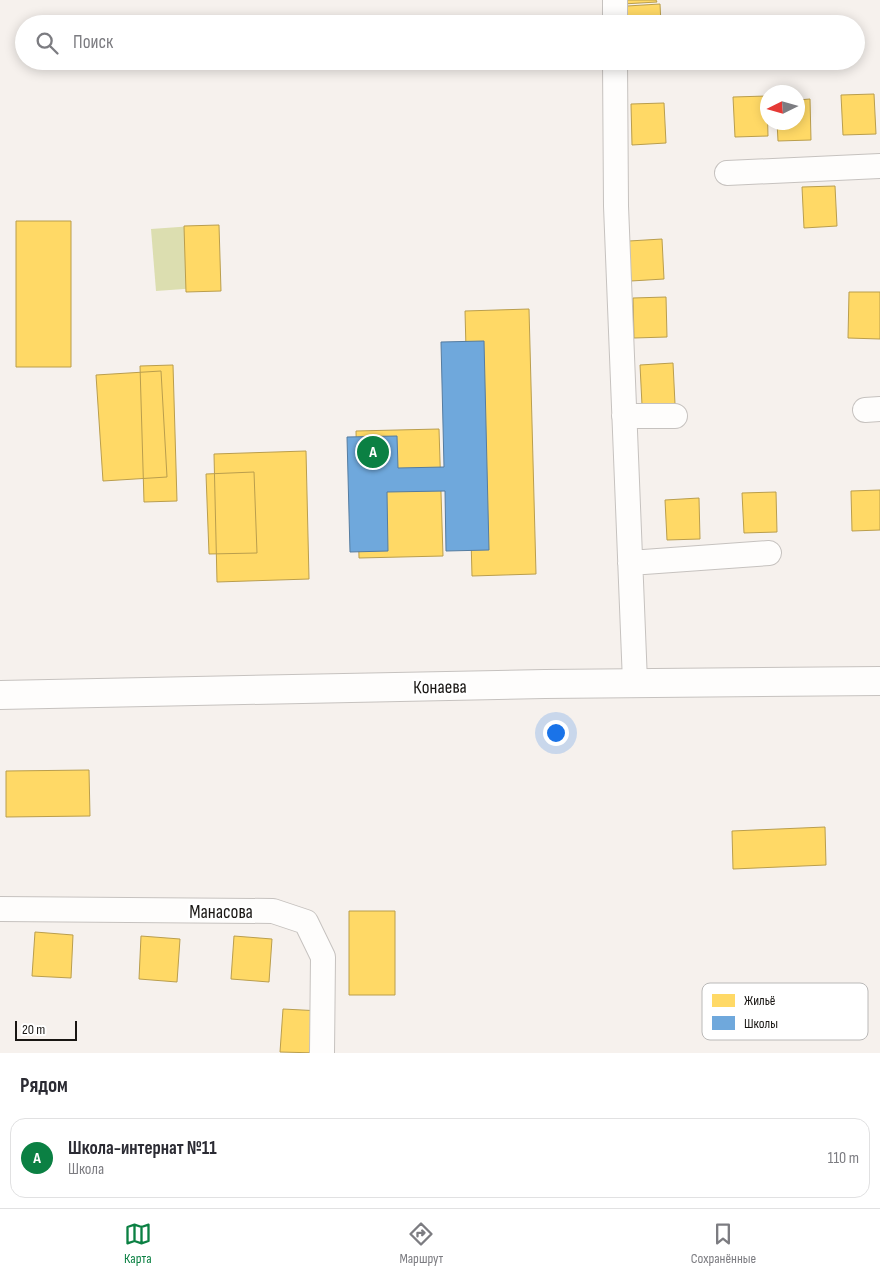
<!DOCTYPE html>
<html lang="ru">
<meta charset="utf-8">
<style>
body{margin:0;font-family:"Sofia Sans Condensed",sans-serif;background:#f7f7f7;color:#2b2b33}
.compass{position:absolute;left:760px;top:85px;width:45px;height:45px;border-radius:50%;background:#fff;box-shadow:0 2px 12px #0003;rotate:265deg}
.scale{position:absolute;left:15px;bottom:12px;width:62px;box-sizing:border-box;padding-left:5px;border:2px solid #191613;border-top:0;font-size:14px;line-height:18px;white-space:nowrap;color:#191613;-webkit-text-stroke:4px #fff;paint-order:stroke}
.you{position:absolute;left:555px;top:732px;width:18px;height:18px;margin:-12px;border:4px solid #fff;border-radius:50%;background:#1a73e8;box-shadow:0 0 0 8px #1a73e833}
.badge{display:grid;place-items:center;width:32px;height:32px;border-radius:50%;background:#0b8043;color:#fff;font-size:16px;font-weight:700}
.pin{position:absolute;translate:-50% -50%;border:2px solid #fff;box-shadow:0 1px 5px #0006}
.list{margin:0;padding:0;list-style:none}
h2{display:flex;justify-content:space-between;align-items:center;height:65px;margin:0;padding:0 20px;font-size:21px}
h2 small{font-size:16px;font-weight:400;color:#7c7c81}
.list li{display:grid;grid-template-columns:32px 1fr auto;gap:15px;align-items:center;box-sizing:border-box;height:80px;margin:0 10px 10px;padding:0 10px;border:1px solid #e1e1e2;border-radius:15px}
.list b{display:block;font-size:19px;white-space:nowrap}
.list p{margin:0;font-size:16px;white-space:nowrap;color:#7c7c81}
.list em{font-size:16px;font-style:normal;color:#7c7c81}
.icon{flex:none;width:28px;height:28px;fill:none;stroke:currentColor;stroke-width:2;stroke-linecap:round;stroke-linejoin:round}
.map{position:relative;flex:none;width:880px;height:1053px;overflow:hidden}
.search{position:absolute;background:#fff;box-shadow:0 2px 12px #0003;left:15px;right:15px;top:15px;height:55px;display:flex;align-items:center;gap:12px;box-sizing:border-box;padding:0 18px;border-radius:28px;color:#7c7c81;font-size:19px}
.sheet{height:155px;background:#fff}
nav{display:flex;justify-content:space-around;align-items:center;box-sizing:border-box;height:70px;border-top:1px solid #e1e1e2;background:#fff;font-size:14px;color:#7c7c81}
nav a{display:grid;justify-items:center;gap:2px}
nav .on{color:#0b8043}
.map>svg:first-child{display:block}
</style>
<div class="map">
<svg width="880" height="1053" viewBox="0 0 880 1053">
<rect width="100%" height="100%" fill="#f6f1ed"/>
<!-- green -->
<path fill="#dcdeb0" d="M 193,226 L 198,288 L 156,291 L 151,229 Z"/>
<!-- homes -->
<path fill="#ffd966" stroke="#ba9e4d" d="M 623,0 L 656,0 L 657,2 L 623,4 Z
M 660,4 L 661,24 L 627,24 L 627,6 Z
M 874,94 L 876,134 L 843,135 L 841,95 Z
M 767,96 L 768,136 L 735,137 L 733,97 Z
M 810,99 L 811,140 L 778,141 L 777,122 L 798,122 L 798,100 Z
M 664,103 L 666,143 L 632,145 L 631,104 Z
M 835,186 L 837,226 L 804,228 L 802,187 Z
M 16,221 L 71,221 L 71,367 L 16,367 Z
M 219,225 L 221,291 L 186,292 L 184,226 Z
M 662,239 L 664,279 L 631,281 L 629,241 Z
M 849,292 L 880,292 L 880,339 L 848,338 Z
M 666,297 L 667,337 L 634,338 L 633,298 Z
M 529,309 L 536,574 L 472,576 L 465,311 Z
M 673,363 L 675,404 L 642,405 L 640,365 Z
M 173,365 L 177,501 L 144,502 L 140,366 Z
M 161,371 L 167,477 L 103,481 L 96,375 Z
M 439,429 L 443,556 L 359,558 L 356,431 Z
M 306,451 L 309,579 L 217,582 L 214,454 Z
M 254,472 L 257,553 L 209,554 L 206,474 Z
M 880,490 L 880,530 L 852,531 L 851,491 Z
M 776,492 L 777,532 L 744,533 L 742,493 Z
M 699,498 L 700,539 L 667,540 L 665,500 Z
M 89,770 L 90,816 L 6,817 L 6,771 Z
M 825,827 L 826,865 L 733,869 L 732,831 Z
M 349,911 L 395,911 L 395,995 L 349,995 Z
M 35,932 L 73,935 L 71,978 L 32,976 Z
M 141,936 L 180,939 L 177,982 L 139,979 Z
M 234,936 L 272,939 L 269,982 L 231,979 Z
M 283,1009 L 321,1011 L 318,1053 L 280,1052 Z"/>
<!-- schools -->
<path fill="#6fa8dc" stroke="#557ca0" d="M 484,341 L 489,550 L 446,551 L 445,491 L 387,492 L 388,551 L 350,552 L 347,437 L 397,436 L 398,468 L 444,467 L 441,342 Z"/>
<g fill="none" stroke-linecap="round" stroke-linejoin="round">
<defs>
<path id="minor" d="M 615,0 L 615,24
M 615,61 L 616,206 L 635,682
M 727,173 L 880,166
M 865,410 L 880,409
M 624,416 L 675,416
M 630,563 L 769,553
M 0,909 L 273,911 L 306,922 L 323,957 L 322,1053"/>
<path id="secondary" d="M 0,695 L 545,684 L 880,681"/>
</defs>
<!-- minor casing -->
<use href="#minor" stroke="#c6c2bf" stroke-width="26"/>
<!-- secondary casing -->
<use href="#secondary" stroke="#c6c2bf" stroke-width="30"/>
<!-- minor -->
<use href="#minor" stroke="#fefdfc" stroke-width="24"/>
<!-- secondary -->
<use href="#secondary" stroke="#fefdfc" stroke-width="28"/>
</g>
<g text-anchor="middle" stroke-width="5" stroke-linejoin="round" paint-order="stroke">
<!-- street labels -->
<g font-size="19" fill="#191613" stroke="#fff">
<text transform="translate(440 686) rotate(-1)" y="7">Конаева</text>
<text x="221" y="918">Манасова</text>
</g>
</g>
<!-- legend -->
<rect x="702" y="983" width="166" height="57" rx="8" fill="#fff" stroke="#bab9b8" stroke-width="1"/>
<rect x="712" y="994" width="23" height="13" fill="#ffd966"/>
<rect x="712" y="1016" width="23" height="14" fill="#6fa8dc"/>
<g font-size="14" fill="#191613">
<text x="744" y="1005">Жильё</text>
<text x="744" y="1028">Школы</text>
</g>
</svg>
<svg class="compass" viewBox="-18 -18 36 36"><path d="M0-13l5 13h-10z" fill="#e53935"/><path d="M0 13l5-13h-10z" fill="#7c7c81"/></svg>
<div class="scale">20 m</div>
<div class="you"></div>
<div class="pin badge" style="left:373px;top:452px">A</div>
<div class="search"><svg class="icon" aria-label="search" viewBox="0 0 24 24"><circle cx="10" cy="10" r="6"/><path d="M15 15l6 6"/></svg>Поиск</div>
</div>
<section class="sheet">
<h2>Рядом<small></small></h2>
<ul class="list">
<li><span class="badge">A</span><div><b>Школа-интернат №11</b><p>Школа</p></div><em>110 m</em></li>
</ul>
</section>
<nav>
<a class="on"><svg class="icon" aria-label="map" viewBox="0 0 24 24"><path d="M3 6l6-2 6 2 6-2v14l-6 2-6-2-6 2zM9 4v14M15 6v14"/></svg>Карта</a>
<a><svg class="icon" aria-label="directions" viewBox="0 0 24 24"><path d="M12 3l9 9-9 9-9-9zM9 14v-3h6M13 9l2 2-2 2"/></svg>Маршрут</a>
<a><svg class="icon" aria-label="saved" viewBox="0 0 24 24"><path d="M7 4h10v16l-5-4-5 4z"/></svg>Сохранённые</a>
</nav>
